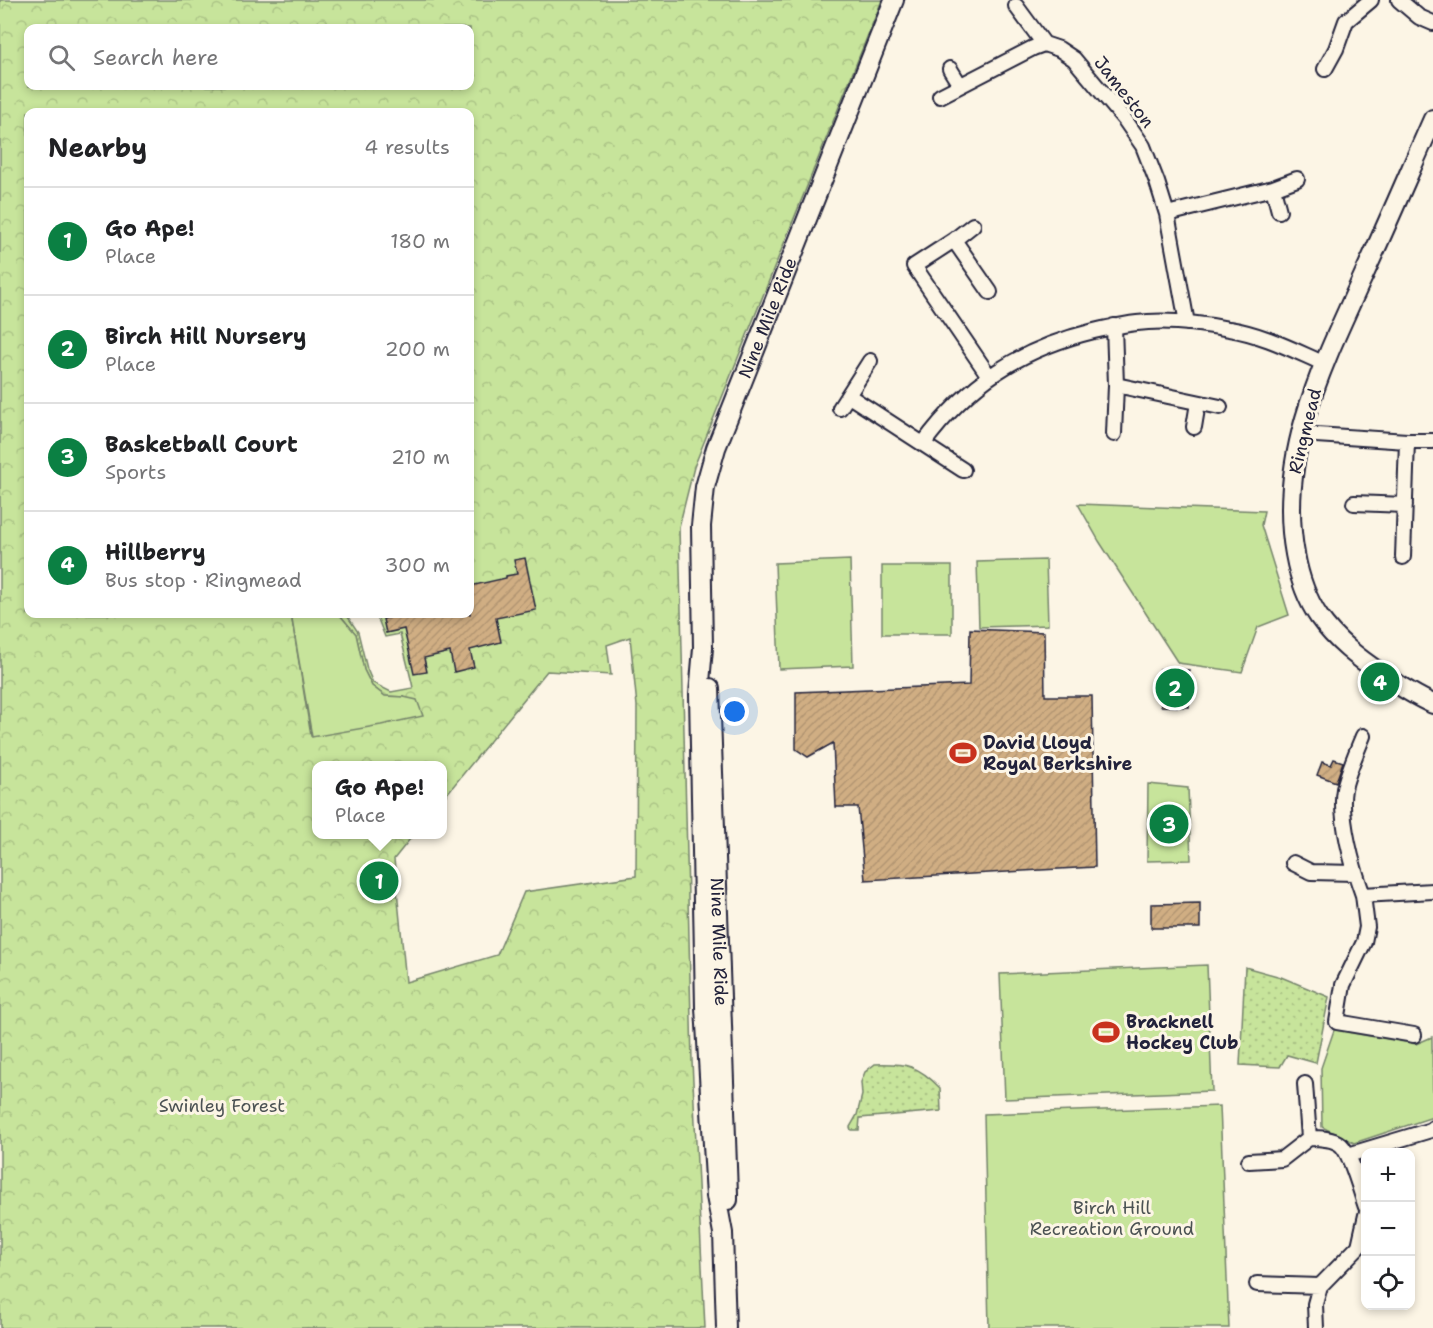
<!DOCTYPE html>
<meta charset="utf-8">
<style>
body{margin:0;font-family:"Shantell Sans",sans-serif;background:#f2f2f2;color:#202124}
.controls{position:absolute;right:18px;bottom:18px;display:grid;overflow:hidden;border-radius:12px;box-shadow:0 3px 9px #0003}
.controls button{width:54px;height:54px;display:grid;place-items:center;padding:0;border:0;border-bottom:2px solid #e0e0e0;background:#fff;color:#202124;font:30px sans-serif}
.you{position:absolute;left:735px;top:712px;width:21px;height:21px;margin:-15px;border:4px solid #fff;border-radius:50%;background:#1a73e8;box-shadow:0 0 0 9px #1a73e833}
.badge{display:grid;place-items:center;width:39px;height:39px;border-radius:50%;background:#0b8043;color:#fff;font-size:20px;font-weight:700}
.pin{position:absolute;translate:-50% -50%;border:3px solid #fff;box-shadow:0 2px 6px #0006}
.popup{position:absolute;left:312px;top:761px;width:135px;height:78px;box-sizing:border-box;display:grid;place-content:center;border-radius:12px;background:#fff;filter:drop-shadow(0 2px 4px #0005);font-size:20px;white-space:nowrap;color:#757577}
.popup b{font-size:22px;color:#202124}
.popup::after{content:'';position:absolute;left:50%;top:100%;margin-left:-12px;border:12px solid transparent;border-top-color:#fff}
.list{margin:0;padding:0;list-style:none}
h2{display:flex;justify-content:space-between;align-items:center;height:78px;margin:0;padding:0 24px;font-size:26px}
h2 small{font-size:20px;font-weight:400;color:#757577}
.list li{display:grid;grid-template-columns:39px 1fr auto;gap:18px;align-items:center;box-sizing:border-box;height:108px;padding:0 24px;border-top:2px solid #e0e0e0}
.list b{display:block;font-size:22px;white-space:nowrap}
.list p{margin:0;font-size:20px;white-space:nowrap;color:#757577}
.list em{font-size:20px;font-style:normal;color:#757577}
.icon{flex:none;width:33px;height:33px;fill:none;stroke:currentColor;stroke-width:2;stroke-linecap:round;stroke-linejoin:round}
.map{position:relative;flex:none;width:1433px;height:1328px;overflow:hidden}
.search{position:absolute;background:#fff;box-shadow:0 3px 9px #0003;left:24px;top:24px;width:450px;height:66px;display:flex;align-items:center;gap:15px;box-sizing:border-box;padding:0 21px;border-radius:12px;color:#757577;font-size:22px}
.panel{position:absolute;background:#fff;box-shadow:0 3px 9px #0003;left:24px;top:108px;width:450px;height:510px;border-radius:12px}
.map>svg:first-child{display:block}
</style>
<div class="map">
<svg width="1433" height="1328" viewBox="0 0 1433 1328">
<defs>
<pattern id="grass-dots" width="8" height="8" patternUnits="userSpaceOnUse" patternTransform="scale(1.5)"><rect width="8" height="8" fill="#c7e49b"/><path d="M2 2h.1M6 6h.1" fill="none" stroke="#abc386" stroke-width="1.8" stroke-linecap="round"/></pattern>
<pattern id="forest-crowns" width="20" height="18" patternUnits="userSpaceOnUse" patternTransform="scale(1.5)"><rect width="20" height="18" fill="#c7e49b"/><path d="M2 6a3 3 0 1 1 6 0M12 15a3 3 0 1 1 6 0" fill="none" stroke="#abc386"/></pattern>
<pattern id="building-hatch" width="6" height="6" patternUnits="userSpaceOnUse" patternTransform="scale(1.5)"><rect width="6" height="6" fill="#d0ae83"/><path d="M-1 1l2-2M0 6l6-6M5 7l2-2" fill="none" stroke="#b29572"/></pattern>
</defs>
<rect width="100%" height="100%" fill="#fcf5e5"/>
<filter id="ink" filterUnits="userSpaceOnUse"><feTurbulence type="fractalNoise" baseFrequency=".0167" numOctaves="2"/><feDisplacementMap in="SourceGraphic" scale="12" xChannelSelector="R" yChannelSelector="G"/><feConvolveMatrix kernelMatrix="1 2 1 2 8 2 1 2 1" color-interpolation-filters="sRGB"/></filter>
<g filter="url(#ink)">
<!-- grass -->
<path fill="url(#grass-dots)" stroke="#74836b" stroke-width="1.5" d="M 1245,967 L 1281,977 L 1329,997 L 1316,1063 L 1287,1055 L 1280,1067 L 1240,1065 Z
M 875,1064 C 906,1063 918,1065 940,1088 L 941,1111 L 860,1118 L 859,1130 L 851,1130 L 850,1127 L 857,1115 L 862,1095 L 861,1082 L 865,1072 Z"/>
<!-- forest -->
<path fill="url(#forest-crowns)" stroke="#74836b" stroke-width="1.5" fill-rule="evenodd" d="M 0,0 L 882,0 L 694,467 L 679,527 L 692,1061 L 705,1328 L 0,1328 ZM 28,28 L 470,28 L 470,86 L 28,86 ZM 28,112 L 470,112 L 470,614 L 376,614 L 385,637 L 400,634 L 412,683 L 413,688 L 391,692 L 373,683 L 367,669 L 358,632 L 346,614 L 339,614 L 356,634 L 364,670 L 372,686 L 385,696 L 404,697 L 311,736 L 291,614 L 28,614 ZM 630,637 L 637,706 L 636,876 L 524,892 L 497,955 L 406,982 L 394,859 L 414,834 L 316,834 L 316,766 L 442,766 L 442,800 L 547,671 L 611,675 L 607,645 Z"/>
<!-- green -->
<path fill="#c7e49b" stroke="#74836b" stroke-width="1.5" d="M 1078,504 L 1264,511 L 1261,525 L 1289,615 L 1258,627 L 1242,672 L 1178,663 L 1099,541 Z
M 850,560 L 853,666 L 779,669 L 775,563 Z
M 1046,560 L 1048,625 L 979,627 L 977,562 Z
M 882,566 L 952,566 L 952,634 L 882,634 Z
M 291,614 L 339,614 L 356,634 L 364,670 L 372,686 L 385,696 L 404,697 L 417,700 L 423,716 L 381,725 L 312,737 Z
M 1148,784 L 1188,788 L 1191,860 L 1147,861 Z
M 1207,965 L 1212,1091 L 1005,1099 L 1000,974 Z
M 1334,1030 L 1416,1044 L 1432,1037 L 1433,1117 L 1354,1143 L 1322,1127 L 1321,1068 Z
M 1220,1106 L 1229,1328 L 989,1328 L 984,1114 Z"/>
<!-- building -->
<path fill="url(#building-hatch)" stroke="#22223b" stroke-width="1.5" d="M 525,558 L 536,610 L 496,618 L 501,642 L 470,650 L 474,667 L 454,672 L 450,652 L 424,658 L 427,672 L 414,674 L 404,629 L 386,633 L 383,619 L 397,616 L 397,614 L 470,614 L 470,586 L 506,578 L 506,576 L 517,574 L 514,560 Z
M 970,629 L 1044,632 L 1045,696 L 1092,696 L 1095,867 L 865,880 L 858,807 L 836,807 L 833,743 L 808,757 L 796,749 L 796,692 L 969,685 Z
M 1160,669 L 1189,670 L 1189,707 L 1161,706 Z
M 1334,759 L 1343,762 L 1336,782 L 1317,775 L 1322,762 L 1331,765 Z
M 1200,903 L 1200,928 L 1151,928 L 1151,904 Z"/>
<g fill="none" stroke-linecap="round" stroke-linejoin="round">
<defs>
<path id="street" d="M 1399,0 L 1419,17 L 1433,23
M 1016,6 L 1044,44
M 950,69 L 960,85
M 1325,69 L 1336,49 L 1346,21 L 1371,0
M 940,96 L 1033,48 L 1044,44 L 1059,49 L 1074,59 L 1125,120 L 1143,146 L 1157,182 L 1167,214 L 1187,323
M 1273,188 L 1279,211
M 1167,214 L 1273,188 L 1297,179
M 973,225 L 954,240 L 914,266 L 989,376
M 954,240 L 990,292
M 1116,385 L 1220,407
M 849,396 L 963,470
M 840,408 L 870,361
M 1194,427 L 1198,403
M 1114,434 L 1116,385 L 1114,326
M 1301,434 L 1407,441 L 1433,441
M 923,444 C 968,383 1020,349 1094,331 C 1111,327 1130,323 1148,322 C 1175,320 1203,324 1229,329 C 1262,334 1293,350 1323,363
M 1354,503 L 1405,505
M 1403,557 L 1407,441
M 1363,736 C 1357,751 1347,774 1344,789 C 1339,818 1353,868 1363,895 L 1433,891
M 1293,863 L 1311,872 L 1355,873
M 1363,895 L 1367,927 L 1364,942 L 1343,985 L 1337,1022 L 1414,1035
M 1305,1084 L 1309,1138
M 1348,1155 L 1431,1130 L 1433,1128
M 1249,1161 L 1282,1159 L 1309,1138 C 1319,1138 1333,1138 1341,1145 C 1351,1154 1361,1193 1366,1207
M 1257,1284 L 1320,1286
M 1316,1328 L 1315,1304 L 1320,1286 L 1359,1246 L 1366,1215"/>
<g id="secondary">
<path d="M 1433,119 C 1409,173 1386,227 1361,281 C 1322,366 1277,457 1295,554 C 1299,576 1306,598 1319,617 C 1336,641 1358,658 1382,674 C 1398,685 1415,696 1433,704"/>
<path id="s1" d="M 710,688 L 728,1194 L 728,1200"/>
<path id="s2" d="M 726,1328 L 723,1233 L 716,1196 L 705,1007 L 699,694 L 703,648 L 701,526 L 705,487 L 716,448 L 894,0"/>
</g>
</defs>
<!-- street casing -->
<use href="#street" stroke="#22223b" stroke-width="18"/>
<!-- secondary casing -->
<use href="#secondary" stroke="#22223b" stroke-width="22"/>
<!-- street -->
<use href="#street" stroke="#fcf5e5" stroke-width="14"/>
<!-- secondary -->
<use href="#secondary" stroke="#fcf5e5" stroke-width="18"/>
</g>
</g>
<!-- icons -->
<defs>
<symbol id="stadium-bare" viewBox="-9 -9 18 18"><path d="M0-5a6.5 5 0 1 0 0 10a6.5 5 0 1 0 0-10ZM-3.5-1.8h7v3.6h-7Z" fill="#c8321e" stroke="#fcf5e5" stroke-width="2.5" paint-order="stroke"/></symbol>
</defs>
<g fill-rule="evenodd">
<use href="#stadium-bare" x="944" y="734" width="38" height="38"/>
<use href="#stadium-bare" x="1087" y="1013" width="38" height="38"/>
</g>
<g text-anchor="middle" stroke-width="6" stroke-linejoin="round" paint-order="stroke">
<!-- street labels -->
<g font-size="18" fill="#22223b" stroke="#fcf5e5">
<text transform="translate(1124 92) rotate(52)" y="6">Jameston</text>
<text dy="6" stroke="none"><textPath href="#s2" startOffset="1023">Nine Mile Ride</textPath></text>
<text transform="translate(1305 431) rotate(-76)" y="6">Ringmead</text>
<text dy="6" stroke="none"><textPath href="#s1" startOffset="254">Nine Mile Ride</textPath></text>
</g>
<!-- poi labels -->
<g font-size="18" font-weight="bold" fill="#22223b" stroke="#fcf5e5" text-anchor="start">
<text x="983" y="749">David Lloyd<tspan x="983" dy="21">Royal Berkshire</tspan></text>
<text x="1126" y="1028">Bracknell<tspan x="1126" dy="21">Hockey Club</tspan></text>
</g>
<!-- park labels -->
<g font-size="18" fill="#4b5253" stroke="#fcf5e5">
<text x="222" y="1112">Swinley Forest</text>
<text x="1112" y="1214">Birch Hill<tspan x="1112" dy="21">Recreation Ground</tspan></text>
</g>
</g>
</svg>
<div class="controls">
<button>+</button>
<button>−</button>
<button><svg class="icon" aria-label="locate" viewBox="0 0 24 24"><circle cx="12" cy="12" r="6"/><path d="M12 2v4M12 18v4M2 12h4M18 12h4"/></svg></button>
</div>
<div class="you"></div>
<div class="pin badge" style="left:379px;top:881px">1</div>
<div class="popup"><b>Go Ape!</b>Place</div>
<div class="pin badge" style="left:1175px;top:688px">2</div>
<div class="pin badge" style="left:1169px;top:824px">3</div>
<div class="pin badge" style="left:1380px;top:682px">4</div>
<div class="search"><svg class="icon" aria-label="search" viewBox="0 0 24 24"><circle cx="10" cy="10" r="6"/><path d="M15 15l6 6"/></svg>Search here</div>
<section class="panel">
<h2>Nearby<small>4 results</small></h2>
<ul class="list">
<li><span class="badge">1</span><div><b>Go Ape!</b><p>Place</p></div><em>180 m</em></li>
<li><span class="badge">2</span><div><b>Birch Hill Nursery</b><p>Place</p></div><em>200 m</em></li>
<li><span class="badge">3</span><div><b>Basketball Court</b><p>Sports</p></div><em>210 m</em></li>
<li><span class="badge">4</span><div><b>Hillberry</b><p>Bus stop · Ringmead</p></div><em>300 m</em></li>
</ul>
</section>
</div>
